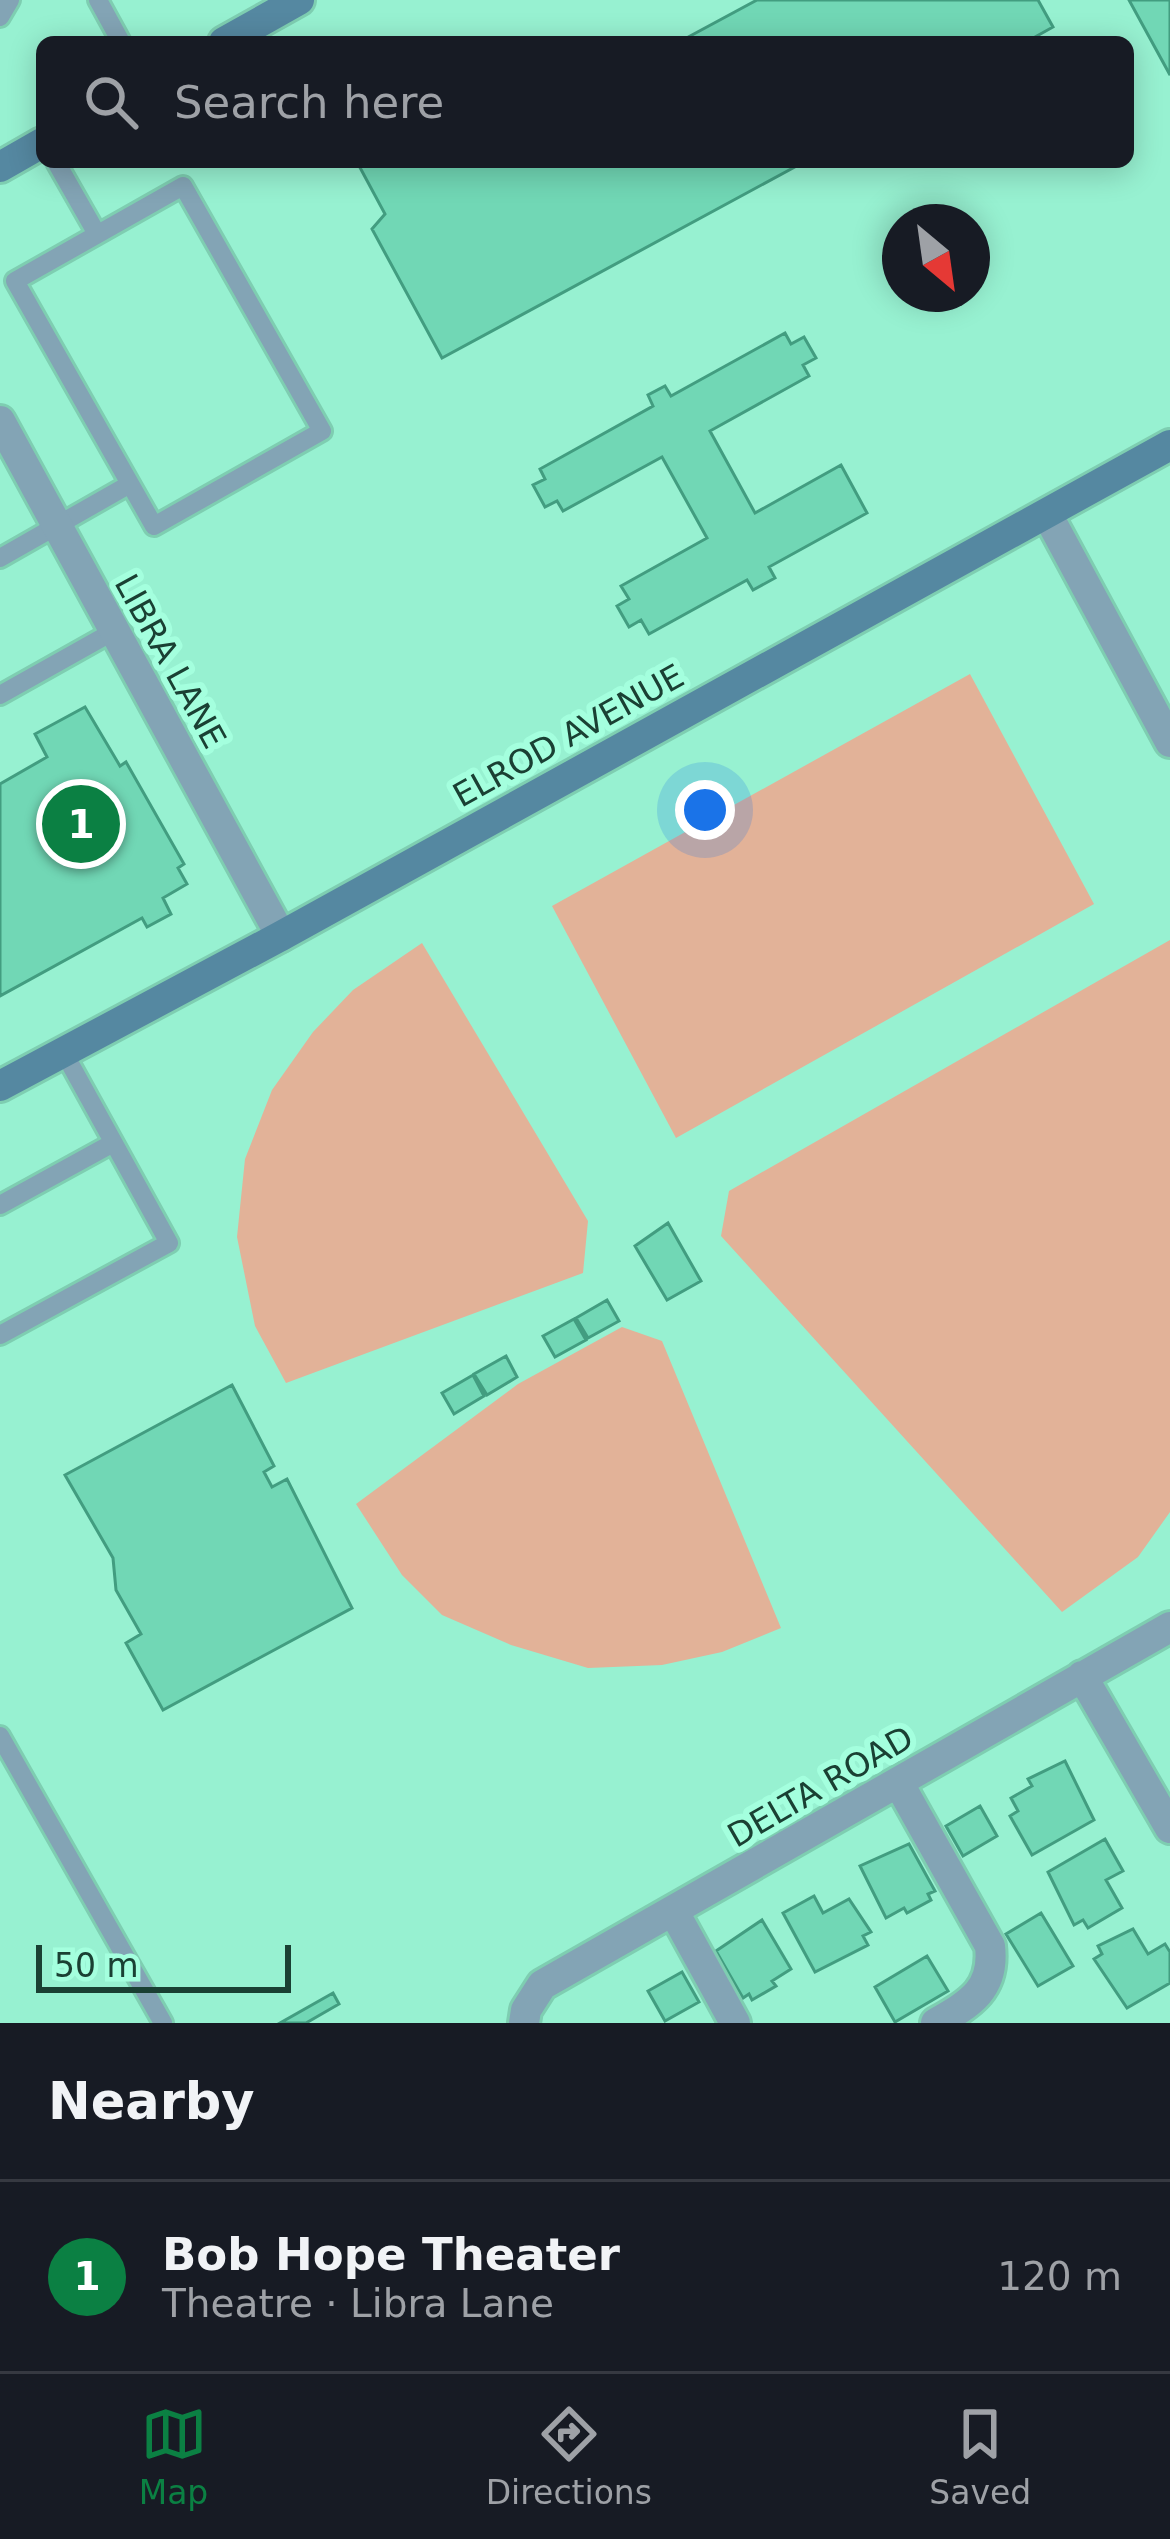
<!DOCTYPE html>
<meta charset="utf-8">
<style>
body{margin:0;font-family:"DejaVu Sans",sans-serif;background:#242831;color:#f1f3f6}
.compass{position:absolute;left:882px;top:204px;width:108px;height:108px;border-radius:50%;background:#171b24;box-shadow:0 6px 30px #0003;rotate:151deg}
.scale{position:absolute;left:36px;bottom:30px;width:255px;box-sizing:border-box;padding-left:12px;border:6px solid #1a4033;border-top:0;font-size:33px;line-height:42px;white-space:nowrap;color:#1a4033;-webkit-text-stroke:9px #a4ffde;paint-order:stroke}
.you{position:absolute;left:705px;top:810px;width:42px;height:42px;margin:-30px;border:9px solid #fff;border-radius:50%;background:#1a73e8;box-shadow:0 0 0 18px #1a73e833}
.badge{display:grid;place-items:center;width:78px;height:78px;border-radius:50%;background:#0b8043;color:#fff;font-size:39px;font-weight:700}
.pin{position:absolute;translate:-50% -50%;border:6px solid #fff;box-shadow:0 3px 12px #0006}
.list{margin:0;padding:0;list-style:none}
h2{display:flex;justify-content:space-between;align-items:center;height:156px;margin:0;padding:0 48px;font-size:51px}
h2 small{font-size:39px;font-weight:400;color:#9ea1a6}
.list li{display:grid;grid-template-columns:78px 1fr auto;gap:36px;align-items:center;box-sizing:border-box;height:192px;padding:0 48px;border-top:3px solid #363941}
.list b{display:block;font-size:45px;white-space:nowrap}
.list p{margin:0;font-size:39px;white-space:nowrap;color:#9ea1a6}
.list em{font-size:39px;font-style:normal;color:#9ea1a6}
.icon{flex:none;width:66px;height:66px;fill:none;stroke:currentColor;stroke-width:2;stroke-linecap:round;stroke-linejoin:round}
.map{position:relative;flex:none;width:1170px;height:2023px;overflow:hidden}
.search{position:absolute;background:#171b24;box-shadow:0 6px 30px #0003;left:36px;right:36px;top:36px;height:132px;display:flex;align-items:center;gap:30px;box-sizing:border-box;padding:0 42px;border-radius:18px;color:#9ea1a6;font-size:45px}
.sheet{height:348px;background:#171b24}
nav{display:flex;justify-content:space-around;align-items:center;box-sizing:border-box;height:168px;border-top:3px solid #363941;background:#171b24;font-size:33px;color:#9ea1a6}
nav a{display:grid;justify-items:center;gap:6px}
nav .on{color:#0b8043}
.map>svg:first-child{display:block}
</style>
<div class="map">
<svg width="1170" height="2023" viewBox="0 0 1170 2023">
<rect width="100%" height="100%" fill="#97f1d1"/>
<!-- green -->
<path fill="#e2b298" d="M 970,674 L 1094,904 L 676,1138 L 552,906 Z
M 1170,940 L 1170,1512 L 1138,1557 L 1062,1612 L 721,1236 L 729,1191 Z
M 422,943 L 588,1221 L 583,1273 L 286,1383 L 255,1326 L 237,1237 L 245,1159 L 272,1090 L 313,1032 L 353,990 Z
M 622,1327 L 662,1341 L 781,1628 L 722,1652 L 662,1665 L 588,1668 L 511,1645 L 442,1615 L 402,1575 L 356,1504 L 518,1384 Z"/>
<!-- building -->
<path fill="#71d7b5" stroke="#429d80" stroke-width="3" d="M 757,0 L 1038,0 L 1053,27 L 1026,42 L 679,42 Z
M 1129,0 L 1170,0 L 1170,75 Z
M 357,162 L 804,162 L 442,358 L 372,229 L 385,214 Z
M 785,333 L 791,344 L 804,337 L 816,358 L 803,365 L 809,376 L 710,431 L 755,513 L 841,465 L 867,513 L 769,567 L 775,578 L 753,590 L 747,580 L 649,634 L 641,620 L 629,627 L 617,606 L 629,599 L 621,586 L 707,538 L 662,457 L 563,511 L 557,501 L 545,507 L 533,485 L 545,479 L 540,469 L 653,406 L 648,395 L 665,386 L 671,396 Z
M 85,707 L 120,766 L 126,762 L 184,864 L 178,868 L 187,884 L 163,898 L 171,914 L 147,927 L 142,918 L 0,996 L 0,784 L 47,757 L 35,734 Z
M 668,1223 L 701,1281 L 667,1300 L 635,1246 Z
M 607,1300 L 619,1321 L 588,1338 L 576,1318 Z
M 574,1319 L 586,1340 L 555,1357 L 543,1336 Z
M 506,1356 L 517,1377 L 487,1395 L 474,1374 Z
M 473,1375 L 484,1396 L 454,1414 L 442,1393 Z
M 232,1385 L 274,1466 L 264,1472 L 272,1487 L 287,1479 L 352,1608 L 163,1710 L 126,1643 L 141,1634 L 116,1590 L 113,1558 L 65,1475 Z
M 1065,1761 L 1094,1820 L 1032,1855 L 1010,1816 L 1018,1811 L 1011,1798 L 1032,1786 L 1028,1779 Z
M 980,1806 L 997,1836 L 963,1856 L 946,1826 Z
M 1105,1839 L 1123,1871 L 1106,1880 L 1122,1908 L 1088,1928 L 1083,1920 L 1074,1925 L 1048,1872 Z
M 909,1844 L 935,1891 L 928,1894 L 931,1900 L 907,1913 L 904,1908 L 886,1918 L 860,1866 Z
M 814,1896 L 823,1913 L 849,1899 L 871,1932 L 863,1936 L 868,1945 L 815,1972 L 783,1913 Z
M 1041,1913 L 1073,1966 L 1038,1986 L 1006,1934 Z
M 762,1920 L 791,1969 L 772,1981 L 776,1986 L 752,2000 L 749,1994 L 743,1998 L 716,1951 Z
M 1133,1929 L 1148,1954 L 1165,1944 L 1170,1952 L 1170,1983 L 1127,2008 L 1094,1959 L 1102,1954 L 1098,1946 Z
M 927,1956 L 948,1991 L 895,2022 L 875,1987 Z
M 682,1972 L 699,2002 L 665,2021 L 648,1991 Z
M 333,1993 L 339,2004 L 306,2023 L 280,2023 Z"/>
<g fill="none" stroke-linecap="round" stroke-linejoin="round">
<defs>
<path id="lane" d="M 98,0 L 121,42
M 0,17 L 10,0
M 56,162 L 97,234
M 183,186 L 322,431 L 154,526 L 15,281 Z
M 0,558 L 130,484
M 0,695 L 114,631
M 0,1205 L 113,1143
M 0,1335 L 169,1243 L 63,1051
M 0,1736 L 163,2023"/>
<path id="street" d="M 0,421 L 281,936
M 1047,514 L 1170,742
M 1082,1676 L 1170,1828
M 898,1782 L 990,1946 C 995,1989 971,2003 936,2023
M 674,1912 L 735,2023
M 524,2023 L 526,2010 L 542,1985 L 1170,1627"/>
<path id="secondary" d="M 224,42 L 299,0
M 0,167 L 42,143
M 0,1086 L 281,936 L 1170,445"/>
</defs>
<!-- lane casing -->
<use href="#lane" stroke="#7eceb1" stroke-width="24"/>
<!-- street casing -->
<use href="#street" stroke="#7eceb1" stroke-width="36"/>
<!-- secondary casing -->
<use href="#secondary" stroke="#7eceb1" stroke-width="36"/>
<!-- lane -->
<use href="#lane" stroke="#83a4b5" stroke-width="18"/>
<!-- street -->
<use href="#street" stroke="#83a4b5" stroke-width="30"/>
<!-- secondary -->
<use href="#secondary" stroke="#5588a1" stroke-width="30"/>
</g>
<g text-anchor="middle" stroke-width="12" stroke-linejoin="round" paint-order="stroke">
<!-- street labels -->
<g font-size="33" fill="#1a4033" stroke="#a4ffde">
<text transform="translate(171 661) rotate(61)" y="12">LIBRA LANE</text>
<text transform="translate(568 735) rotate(-29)" y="12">ELROD AVENUE</text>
<text transform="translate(820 1786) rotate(-30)" y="12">DELTA ROAD</text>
</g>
</g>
</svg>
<svg class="compass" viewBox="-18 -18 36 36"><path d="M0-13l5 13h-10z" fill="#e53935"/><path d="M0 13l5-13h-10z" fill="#9ea1a6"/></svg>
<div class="scale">50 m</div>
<div class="you"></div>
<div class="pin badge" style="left:81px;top:824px">1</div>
<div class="search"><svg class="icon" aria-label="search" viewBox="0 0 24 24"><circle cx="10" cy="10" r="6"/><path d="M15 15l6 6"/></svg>Search here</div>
</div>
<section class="sheet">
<h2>Nearby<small></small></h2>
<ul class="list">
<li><span class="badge">1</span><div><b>Bob Hope Theater</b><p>Theatre · Libra Lane</p></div><em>120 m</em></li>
</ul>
</section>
<nav>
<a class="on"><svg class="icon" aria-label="map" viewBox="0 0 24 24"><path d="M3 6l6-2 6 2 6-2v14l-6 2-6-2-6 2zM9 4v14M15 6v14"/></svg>Map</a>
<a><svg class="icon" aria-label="directions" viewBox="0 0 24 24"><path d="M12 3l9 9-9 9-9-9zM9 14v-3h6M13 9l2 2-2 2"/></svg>Directions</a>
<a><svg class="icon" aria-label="saved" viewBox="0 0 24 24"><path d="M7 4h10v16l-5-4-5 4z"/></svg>Saved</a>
</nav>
